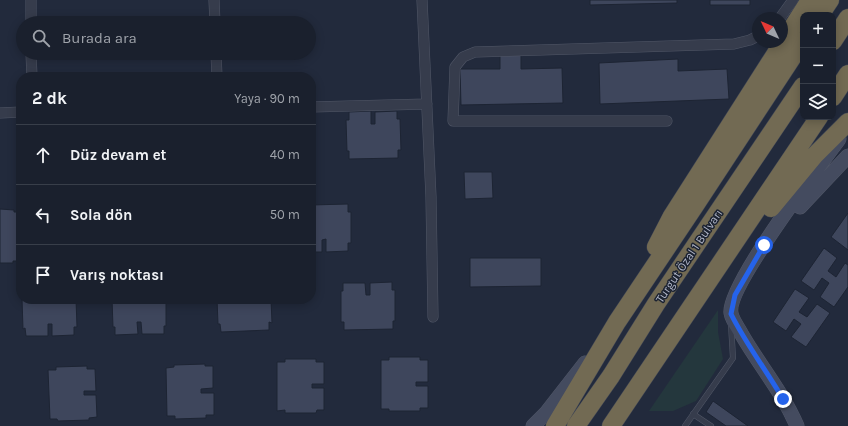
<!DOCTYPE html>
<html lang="tr">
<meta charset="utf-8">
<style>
body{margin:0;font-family:Karla,sans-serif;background:#232835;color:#f1f3f6}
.controls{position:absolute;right:12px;top:12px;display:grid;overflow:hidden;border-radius:8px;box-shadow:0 2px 10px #0003}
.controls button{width:36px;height:36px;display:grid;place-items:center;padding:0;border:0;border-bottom:1px solid #383e49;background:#1a202d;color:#f1f3f6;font:20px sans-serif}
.compass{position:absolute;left:752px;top:12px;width:36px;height:36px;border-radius:50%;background:#1a202d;box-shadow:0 2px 10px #0003;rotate:314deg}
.stop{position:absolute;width:12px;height:12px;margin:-9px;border:3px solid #2563eb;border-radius:50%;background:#fff}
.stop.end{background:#2563eb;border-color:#fff;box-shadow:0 1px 4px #0008}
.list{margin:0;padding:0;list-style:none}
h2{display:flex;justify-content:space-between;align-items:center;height:52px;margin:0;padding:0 16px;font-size:17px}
h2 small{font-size:13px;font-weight:400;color:#9fa3aa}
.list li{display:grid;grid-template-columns:26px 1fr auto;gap:12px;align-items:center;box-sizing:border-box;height:60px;padding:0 16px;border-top:1px solid #383e49}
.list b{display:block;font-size:15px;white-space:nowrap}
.list em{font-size:13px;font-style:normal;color:#9fa3aa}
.icon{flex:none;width:22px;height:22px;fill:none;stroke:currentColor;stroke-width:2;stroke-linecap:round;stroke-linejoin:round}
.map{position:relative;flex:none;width:848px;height:426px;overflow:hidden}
.search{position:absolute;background:#1a202d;box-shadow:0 2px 10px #0003;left:16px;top:16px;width:300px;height:44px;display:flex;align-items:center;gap:10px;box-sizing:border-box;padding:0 14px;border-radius:22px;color:#9fa3aa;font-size:15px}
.panel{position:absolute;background:#1a202d;box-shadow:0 2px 10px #0003;left:16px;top:72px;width:300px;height:232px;border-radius:16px}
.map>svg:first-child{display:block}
</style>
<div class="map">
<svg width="848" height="426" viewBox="0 0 848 426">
<rect width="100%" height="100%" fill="#222a3c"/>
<!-- green -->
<path fill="#24373d" d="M 718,310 L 718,332 L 723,359 L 696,401 L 673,411 L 649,411 Z"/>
<!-- building -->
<path fill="#3e465c" stroke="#1d2433" d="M 590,0 L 677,0 L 677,3 L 590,5 Z
M 710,0 L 750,0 L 750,5 L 710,5 Z
M 521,54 L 521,69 L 562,68 L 563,103 L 461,105 L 460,69 L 500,69 L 500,55 Z
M 678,59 L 678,71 L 727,69 L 729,99 L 600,104 L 599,63 Z
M 371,111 L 371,124 L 375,124 L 375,112 L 397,111 L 397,119 L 400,119 L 401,150 L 398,150 L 398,158 L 349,159 L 349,151 L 347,151 L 346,120 L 349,120 L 349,112 Z
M 464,172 L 492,172 L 493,198 L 465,199 Z
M 348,204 L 348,212 L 351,212 L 351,243 L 348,243 L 348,251 L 326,252 L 326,239 L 322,240 L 322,252 L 311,252 L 311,205 Z
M 0,209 L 14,210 L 14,212 L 21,212 L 21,261 L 13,261 L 13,263 L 0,263 Z
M 848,213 L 848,250 L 831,237 Z
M 824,248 L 837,258 L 828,271 L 836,277 L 845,263 L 848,265 L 848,287 L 834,307 L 820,297 L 829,283 L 822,278 L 814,290 L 801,281 Z
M 470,258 L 541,258 L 541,286 L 470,287 Z
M 392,282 L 392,290 L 395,290 L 395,321 L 393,321 L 393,329 L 344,330 L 344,322 L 341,322 L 341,291 L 343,291 L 343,283 L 365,283 L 366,295 L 370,295 L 370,283 Z
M 795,289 L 809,298 L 799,312 L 807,317 L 817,304 L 830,313 L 806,347 L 791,337 L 801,324 L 794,319 L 786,331 L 773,322 Z
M 22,299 L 76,299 L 77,327 L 74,327 L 74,335 L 52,336 L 52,324 L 48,324 L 48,336 L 26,336 L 25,328 L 23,329 Z
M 112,299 L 166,299 L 166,326 L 164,326 L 164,334 L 142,334 L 141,322 L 137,322 L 138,334 L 115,335 L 115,327 L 113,327 Z
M 217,299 L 271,299 L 272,323 L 269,322 L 269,330 L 221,332 L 220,324 L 218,324 Z
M 389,357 L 420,357 L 420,360 L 428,360 L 428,382 L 416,382 L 416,386 L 428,386 L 428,408 L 420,408 L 420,411 L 389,411 L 389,409 L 381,409 L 381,360 L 389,360 Z
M 285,359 L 316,359 L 316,362 L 324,362 L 324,384 L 312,384 L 312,388 L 324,388 L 324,410 L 317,410 L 316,413 L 285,413 L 285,410 L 277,411 L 277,362 L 285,362 Z
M 205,364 L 205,366 L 213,366 L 213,388 L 201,389 L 201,393 L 214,393 L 214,415 L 206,415 L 206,418 L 175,419 L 175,416 L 167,416 L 166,368 L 174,367 L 174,365 Z
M 87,366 L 87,369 L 95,369 L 96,391 L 84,391 L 84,395 L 96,395 L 97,417 L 89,418 L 89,420 L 58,421 L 57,419 L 50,419 L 48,370 L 56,370 L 56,367 Z
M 713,401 L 748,426 L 726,426 L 706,412 Z"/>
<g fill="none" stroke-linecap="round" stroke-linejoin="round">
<defs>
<path id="lane" d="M 693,414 L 711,426
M 685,426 L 733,358 L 731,324"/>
<path id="street" d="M 31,0 L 31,23
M 214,0 L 215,23
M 422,0 L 431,197 L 433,317
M 780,18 L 793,0
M 31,53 L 32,77
M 216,53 L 217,77
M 311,107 L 427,104
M 0,113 L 21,112
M 667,121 L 453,121 L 455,67 L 463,57 L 475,52 L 734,44 L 750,40 L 758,36"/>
<path id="secondary" d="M 800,207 L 848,156
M 533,426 L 546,413 L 585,363
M 797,426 C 783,393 760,366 742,335 C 739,329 732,320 731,313 C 726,288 820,165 839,139"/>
<path id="highway" d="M 820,15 L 830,0
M 833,41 L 848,18
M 833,97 L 848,74
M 771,208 L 814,156 L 848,122
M 656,247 L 672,216 L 810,0
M 555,426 L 617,322 L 694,207 L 803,41
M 576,426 L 611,376 L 656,304 L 803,86
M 611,426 L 819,117"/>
</defs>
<!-- lane casing -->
<use href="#lane" stroke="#515767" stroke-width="6"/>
<!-- street casing -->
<use href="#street" stroke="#515767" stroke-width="11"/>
<!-- secondary casing -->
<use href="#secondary" stroke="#515767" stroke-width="15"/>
<!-- highway casing -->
<use href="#highway" stroke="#3e4454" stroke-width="19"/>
<!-- lane -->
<use href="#lane" stroke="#363c4c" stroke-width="5"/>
<!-- street -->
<use href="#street" stroke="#363c4c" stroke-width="10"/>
<!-- secondary -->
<use href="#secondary" stroke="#444b5f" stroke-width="14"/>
<!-- highway -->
<use href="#highway" stroke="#726a53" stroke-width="18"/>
</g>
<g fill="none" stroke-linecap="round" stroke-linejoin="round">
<!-- route -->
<path stroke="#2563eb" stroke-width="5" d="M 764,245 L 735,295 L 731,314 C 746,344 766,370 783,399"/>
</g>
<g text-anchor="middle" stroke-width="3" stroke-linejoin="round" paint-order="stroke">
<!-- street labels -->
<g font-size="12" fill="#b2b7c8" stroke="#1b2231">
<text transform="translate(689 256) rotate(-56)" y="4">Turgut Özal 1 Bulvarı</text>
</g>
</g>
</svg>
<div class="controls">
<button>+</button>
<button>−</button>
<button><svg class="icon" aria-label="layers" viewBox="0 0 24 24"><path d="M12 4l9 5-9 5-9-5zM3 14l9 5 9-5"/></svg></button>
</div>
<svg class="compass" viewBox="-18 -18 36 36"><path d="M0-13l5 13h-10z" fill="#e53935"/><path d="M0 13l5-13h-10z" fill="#9fa3aa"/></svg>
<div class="stop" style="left:764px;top:245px"></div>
<div class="stop end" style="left:783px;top:399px"></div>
<div class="search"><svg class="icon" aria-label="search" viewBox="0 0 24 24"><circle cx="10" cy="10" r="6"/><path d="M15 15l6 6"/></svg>Burada ara</div>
<section class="panel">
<h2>2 dk<small>Yaya · 90 m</small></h2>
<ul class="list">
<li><svg class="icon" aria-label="ahead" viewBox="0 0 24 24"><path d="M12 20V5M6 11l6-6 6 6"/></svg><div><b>Düz devam et</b></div><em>40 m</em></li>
<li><svg class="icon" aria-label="left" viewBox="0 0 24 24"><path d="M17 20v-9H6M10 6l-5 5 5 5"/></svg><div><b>Sola dön</b></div><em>50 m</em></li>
<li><svg class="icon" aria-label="arrive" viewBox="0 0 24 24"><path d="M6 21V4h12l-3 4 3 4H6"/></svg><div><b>Varış noktası</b></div></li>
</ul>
</section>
</div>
